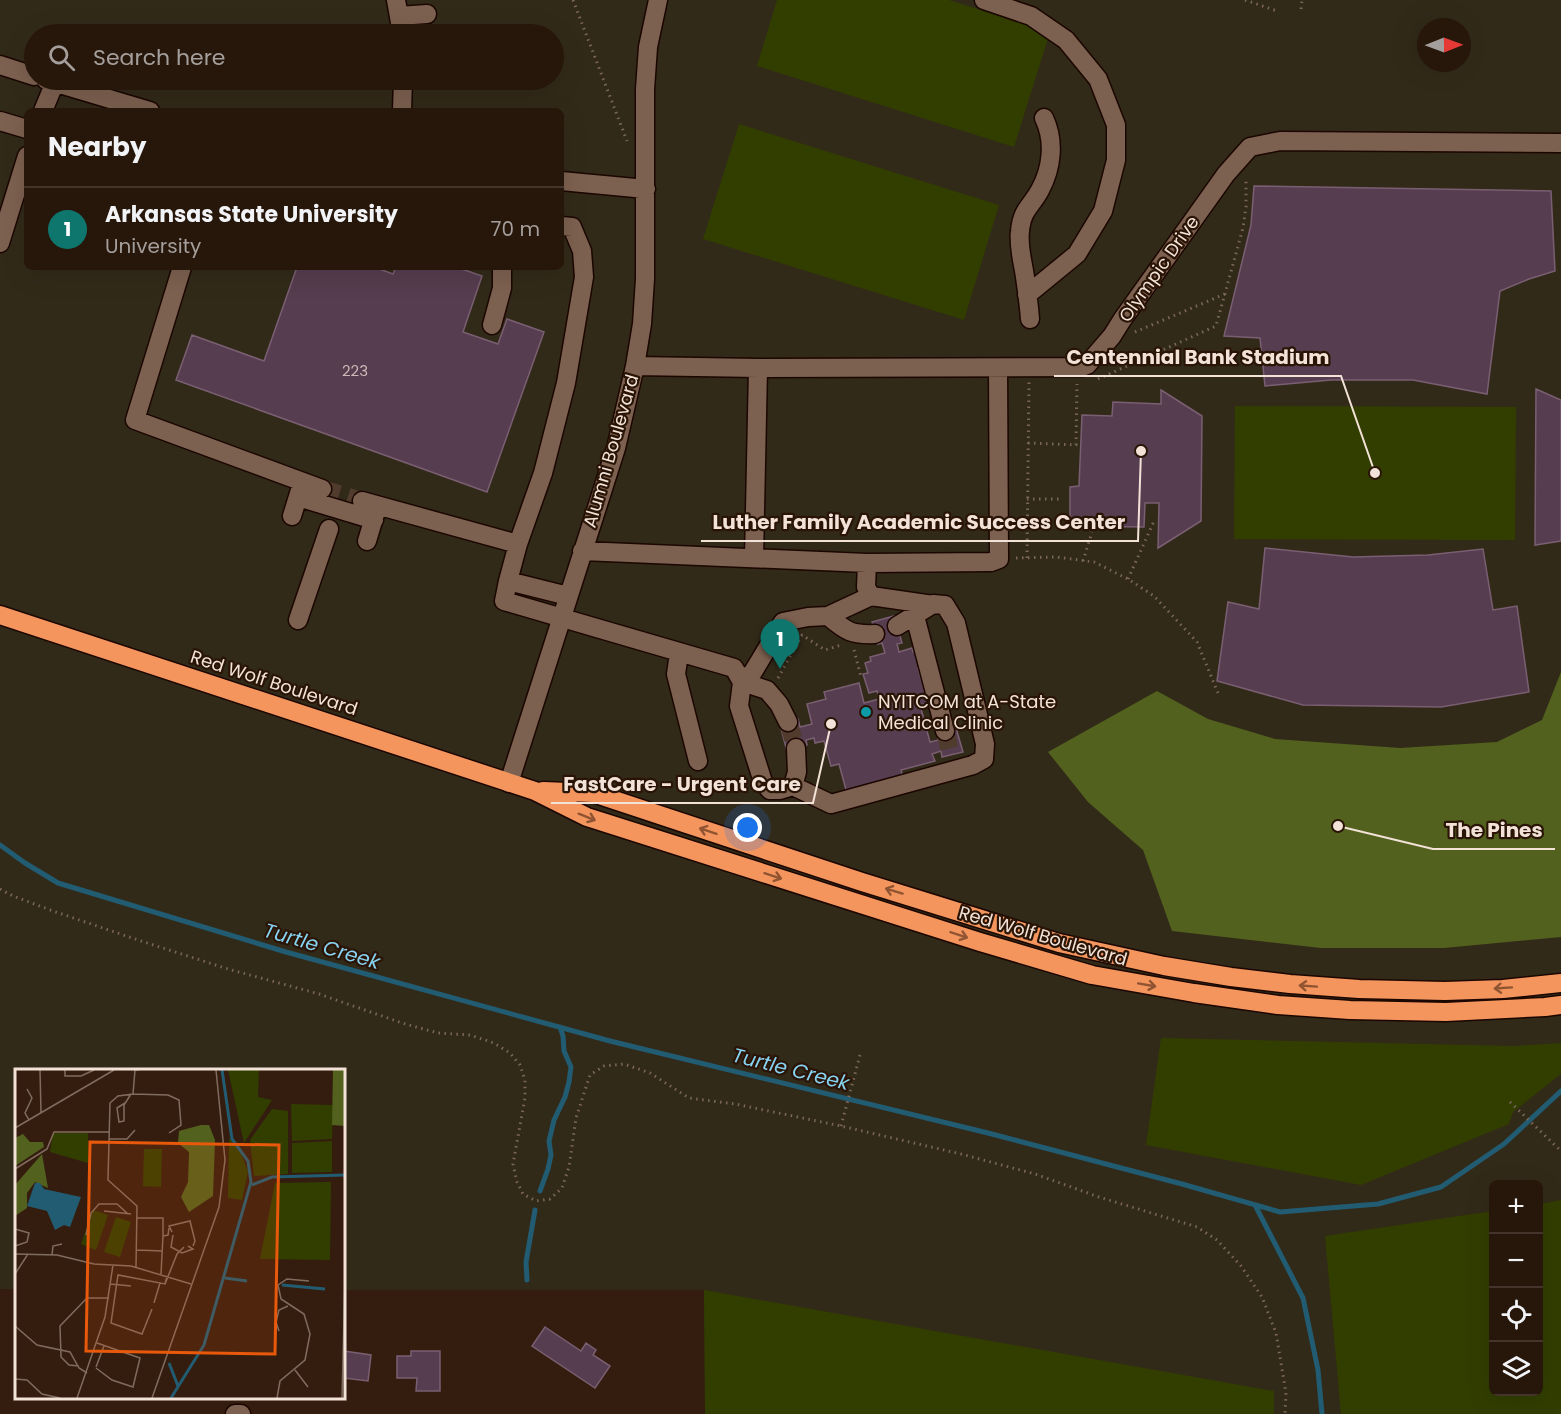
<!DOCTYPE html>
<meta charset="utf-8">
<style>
body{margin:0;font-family:Poppins,sans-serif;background:#2f1f13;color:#f1f3f6}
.controls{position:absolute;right:18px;bottom:18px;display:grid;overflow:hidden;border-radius:9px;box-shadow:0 6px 24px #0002}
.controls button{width:54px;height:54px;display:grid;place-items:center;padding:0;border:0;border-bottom:2px solid #43352b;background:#27160a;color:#f1f3f6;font:30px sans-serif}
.compass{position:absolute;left:1417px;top:18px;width:54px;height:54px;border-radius:50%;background:#27160a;box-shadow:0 6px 24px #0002;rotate:89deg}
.you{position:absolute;left:748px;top:828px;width:21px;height:21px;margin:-15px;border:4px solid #fff;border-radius:50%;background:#1a73e8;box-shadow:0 0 0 9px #1a73e833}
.badge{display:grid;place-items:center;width:39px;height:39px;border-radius:50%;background:#0f766e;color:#fff;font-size:20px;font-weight:700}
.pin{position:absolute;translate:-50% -50px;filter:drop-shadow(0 2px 3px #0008)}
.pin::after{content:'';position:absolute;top:32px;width:21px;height:18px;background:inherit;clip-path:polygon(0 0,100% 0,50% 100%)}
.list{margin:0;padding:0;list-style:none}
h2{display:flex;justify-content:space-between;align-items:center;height:78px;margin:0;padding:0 24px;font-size:26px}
h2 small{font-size:20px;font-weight:400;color:#a49f9c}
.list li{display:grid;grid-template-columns:39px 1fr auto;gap:18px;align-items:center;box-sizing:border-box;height:84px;padding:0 24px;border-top:2px solid #43352b}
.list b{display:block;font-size:22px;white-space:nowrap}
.list p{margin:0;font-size:20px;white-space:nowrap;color:#a49f9c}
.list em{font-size:20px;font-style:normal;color:#a49f9c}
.icon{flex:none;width:33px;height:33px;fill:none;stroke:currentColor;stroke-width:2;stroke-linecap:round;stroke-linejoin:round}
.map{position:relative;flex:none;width:1561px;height:1414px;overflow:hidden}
.search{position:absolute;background:#27160a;box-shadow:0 6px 24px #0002;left:24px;top:24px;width:540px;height:66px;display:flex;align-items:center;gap:15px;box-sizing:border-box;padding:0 21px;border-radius:33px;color:#a49f9c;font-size:22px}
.panel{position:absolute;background:#27160a;box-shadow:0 6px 24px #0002;left:24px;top:108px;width:540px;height:162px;border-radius:9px}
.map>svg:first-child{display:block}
</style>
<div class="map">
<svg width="1561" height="1414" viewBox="0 0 1561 1414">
<rect width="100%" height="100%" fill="#341d0e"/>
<!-- education -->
<path fill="#322a19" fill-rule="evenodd" d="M 0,0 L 1561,0 L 1561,1414 L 705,1414 L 704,1290 L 344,1290 L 344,1070 L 16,1070 L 16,1289 L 0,1289 ZM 1426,27 L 1462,27 L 1462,63 L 1426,63 ZM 34,34 L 554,34 L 554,80 L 34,80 ZM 27,111 L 561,111 L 561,267 L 27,267 ZM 1494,1184 L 1538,1184 L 1538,1392 L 1494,1392 Z"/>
<!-- green -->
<path fill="#323e00" d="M 777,0 L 949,0 L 1050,32 L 1014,147 L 757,66 Z
M 739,124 L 999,205 L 964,320 L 703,239 Z
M 1235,406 L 1516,407 L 1515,540 L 1234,539 Z
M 1161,1038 L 1513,1046 L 1561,1043 L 1561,1074 L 1513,1112 L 1509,1124 L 1361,1185 L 1146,1145 Z
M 1561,1200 L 1561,1414 L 1341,1414 L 1325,1236 L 1493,1211 L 1494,1392 L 1538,1392 L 1539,1204 Z
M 704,1290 L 1274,1391 L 1274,1414 L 705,1414 Z"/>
<!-- forest -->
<path fill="#52611e" d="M 1561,672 L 1561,937 L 1444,948 L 1321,948 L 1172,931 L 1143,850 L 1088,802 L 1048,752 L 1157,691 L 1208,719 L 1275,739 L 1400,748 L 1497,742 L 1542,720 Z"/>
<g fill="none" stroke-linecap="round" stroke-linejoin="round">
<!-- stream -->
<path stroke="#225c72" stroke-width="5" d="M 0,845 L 25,863 L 58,883 L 286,952 L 610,1041 L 988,1133 L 1182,1184 L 1280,1212 L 1378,1204 L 1441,1187 L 1504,1144 L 1561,1091
M 540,1191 L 548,1169 L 551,1155 L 549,1141 L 554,1120 L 565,1097 L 569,1082 L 571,1067 L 564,1051 L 563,1036 L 560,1027
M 1255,1205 L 1303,1298 L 1318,1370 L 1322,1414
M 527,1280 L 526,1262 L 535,1210"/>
</g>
<!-- building -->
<path fill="#563d4f" stroke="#7a5f72" stroke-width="1.5" d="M 1254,186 L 1551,191 L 1555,271 L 1529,279 L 1500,291 L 1487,394 L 1413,380 L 1331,380 L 1265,386 L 1260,338 L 1224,336 L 1251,225 Z
M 297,267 L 374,267 L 393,274 L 396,267 L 456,267 L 482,276 L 463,332 L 498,344 L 507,319 L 544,332 L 487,492 L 176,380 L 192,335 L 264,361 Z
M 1536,389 L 1561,400 L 1561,541 L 1535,545 Z
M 1161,390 L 1202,416 L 1201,521 L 1158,548 L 1159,503 L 1145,503 L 1144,527 L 1070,526 L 1070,487 L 1079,486 L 1082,415 L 1112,416 L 1113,402 L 1161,404 Z
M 1265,548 L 1353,557 L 1428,555 L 1483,549 L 1493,610 L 1517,606 L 1529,692 L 1441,707 L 1303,705 L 1217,681 L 1228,602 L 1259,609 Z
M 894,616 L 902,643 L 897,644 L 899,652 L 912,648 L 913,652 L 920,651 L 924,667 L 918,668 L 928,703 L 920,705 L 930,742 L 939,740 L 937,733 L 956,728 L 963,752 L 942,757 L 941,751 L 932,754 L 935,761 L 901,770 L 904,782 L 848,797 L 839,764 L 831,766 L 824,741 L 815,743 L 814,738 L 806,740 L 807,745 L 787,751 L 780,725 L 798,719 L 800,727 L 812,724 L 807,704 L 826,699 L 824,692 L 859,683 L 864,703 L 879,699 L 877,691 L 869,693 L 863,674 L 868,673 L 865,663 L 871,661 L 870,657 L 885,653 L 882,643 L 878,644 L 872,622 Z
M 545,1327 L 581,1351 L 586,1343 L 596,1350 L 593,1355 L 610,1366 L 595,1388 L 532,1346 Z
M 344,1351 L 371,1355 L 368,1381 L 344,1378 L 344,1386 Z
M 411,1351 L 440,1351 L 440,1391 L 416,1391 L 417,1378 L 397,1378 L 397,1356 L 411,1356 Z"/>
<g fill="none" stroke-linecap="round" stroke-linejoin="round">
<!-- minor-tunnel -->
<path stroke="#503b2c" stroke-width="18" stroke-dasharray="18 9" stroke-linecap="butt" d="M 322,489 L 362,501
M 788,722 L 796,748
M 945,731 L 951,755"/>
<defs>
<path id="minor" d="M 396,0 L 402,34
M 984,0 L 1031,16 L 1066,40 L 1098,79 L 1116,125 L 1116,160 L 1103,211 L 1077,254 L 1027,295
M 399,16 L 427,14
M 0,65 L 34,76
M 46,80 L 150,111
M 43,111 L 55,82
M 402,111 L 403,80
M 0,121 L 27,129
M 561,181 L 646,189
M 561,226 L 572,227 L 582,251 L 584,277 L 566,383 L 543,473 L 518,544 L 508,581 L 568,596
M 0,243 L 27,156
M 182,267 L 135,420 L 322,489
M 1030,319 C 1029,305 1027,291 1025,277 C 1023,262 1018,247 1020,231 C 1022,209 1031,207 1040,190 C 1052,168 1055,141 1044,118
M 492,325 L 502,288 L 502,267
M 635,366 L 758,368 L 1082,367 L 1087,365 L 1112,336 L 1122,320 L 1226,174 L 1250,147 L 1280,141 L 1561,143
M 298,497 L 374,520
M 362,501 L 518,544
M 292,516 L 301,487
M 367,541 L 376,511
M 582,551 L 867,563 L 866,587 L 871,596 L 933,605
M 754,558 L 758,368
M 867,563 L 991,562 L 999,559 L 998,368
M 508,581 L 504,601 L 734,668 L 742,682 L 767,690 L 779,704 L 788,722
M 828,616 L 871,596
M 915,616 L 945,731
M 298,620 L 329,529
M 679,653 L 676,674 L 698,761
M 796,748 L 797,772 L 793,786 L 780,790 L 770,790 L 763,782 L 739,706 L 742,682 L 753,672 L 783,622 L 808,617 L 828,616 C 847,632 852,635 875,634
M 509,783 L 616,448 L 635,366 L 642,324 L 645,279 L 645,89 L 648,47 L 658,0
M 793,786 L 831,804 L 973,765 L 984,759 L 985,744 L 956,623 L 945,605 L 933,604 L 897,626
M 235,1414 L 241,1414"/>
<path id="highway" d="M 0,615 L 535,791 L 587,817 L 980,942 L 1092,975 L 1194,993 L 1278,1005 L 1350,1010 L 1446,1012 L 1545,1007 L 1561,1005
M 543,791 L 593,793 L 862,882 L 1059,943 L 1164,966 L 1231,977 L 1290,984 L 1359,989 L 1445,991 L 1503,989 L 1561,983"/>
</defs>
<!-- minor casing -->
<use href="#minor" stroke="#1b0600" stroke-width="21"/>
<!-- highway casing -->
<use href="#highway" stroke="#1b0600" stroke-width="21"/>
<!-- path -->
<path stroke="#7b675a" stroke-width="3" stroke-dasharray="1.5 4.5" stroke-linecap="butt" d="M 573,0 L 627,141
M 1245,0 L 1277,11
M 1301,9 L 1302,0
M 1135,332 L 1225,294
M 1098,379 L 1216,326 L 1243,228 L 1246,207 L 1246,178
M 1028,443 L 1076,445 L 1077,384
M 1027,499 L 1060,499
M 1016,558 L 1056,557 L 1094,562 L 1128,579 L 1154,596 L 1197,642 L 1218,693
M 1027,558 L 1029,382
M 1083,561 L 1092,532
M 1128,579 L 1155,519
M 854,650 L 861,677
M 778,678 L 802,635 L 825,650 L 841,645
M 0,889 L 13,896 L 53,911 L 138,940 L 228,969 L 319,994 L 402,1023 L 438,1033 L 470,1035 L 494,1043 L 510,1053 L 520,1065 L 525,1080 L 525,1098 L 513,1164 L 517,1182 L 523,1194 L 536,1201 L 550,1199 L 562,1188 L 569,1167 L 576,1118 L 590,1075 L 604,1066 L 624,1064 L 650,1073 L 689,1098 L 735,1104 L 841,1126 L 961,1154 L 1035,1174 L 1099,1197 L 1197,1227 L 1217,1240 L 1241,1266 L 1262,1297 L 1276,1333 L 1286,1393 L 1285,1414
M 1510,1102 L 1561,1151
M 841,1126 L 860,1055"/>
<!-- minor -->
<use href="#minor" stroke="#7d6150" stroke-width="18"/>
<!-- highway -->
<use href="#highway" stroke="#f5955e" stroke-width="18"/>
</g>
<!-- one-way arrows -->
<defs><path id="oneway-shaft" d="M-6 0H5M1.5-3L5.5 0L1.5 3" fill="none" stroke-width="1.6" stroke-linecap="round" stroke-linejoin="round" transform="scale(1.5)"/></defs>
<g stroke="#905432">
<use href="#oneway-shaft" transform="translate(587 817) rotate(22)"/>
<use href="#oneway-shaft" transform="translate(708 831) rotate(-162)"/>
<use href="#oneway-shaft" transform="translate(773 876) rotate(18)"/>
<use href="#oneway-shaft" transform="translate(894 891) rotate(-163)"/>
<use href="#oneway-shaft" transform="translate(959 935) rotate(18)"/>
<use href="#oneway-shaft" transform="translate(1147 985) rotate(10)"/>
<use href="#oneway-shaft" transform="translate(1308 986) rotate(-176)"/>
<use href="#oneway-shaft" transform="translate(1503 988) rotate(176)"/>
</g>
<!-- markers -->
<circle fill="#0f9aa8" stroke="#2a1405" stroke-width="2" cx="866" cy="712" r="6"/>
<g text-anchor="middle" stroke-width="4.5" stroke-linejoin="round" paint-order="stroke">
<!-- number labels -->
<g font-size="15" fill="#cbb9b6">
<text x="355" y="376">223</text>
</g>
<!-- street labels -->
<g font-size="18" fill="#f2e2d8" stroke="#2a1405">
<text transform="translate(1159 269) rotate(-55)" y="6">Olympic Drive</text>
<text transform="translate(611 451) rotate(-74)" y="6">Alumni Boulevard</text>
<text transform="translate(274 683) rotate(18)" y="6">Red Wolf Boulevard</text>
<text transform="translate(1043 936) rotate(16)" y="6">Red Wolf Boulevard</text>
</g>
<!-- poi labels -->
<g font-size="18" fill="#f2e2d8" stroke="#2a1405" text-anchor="start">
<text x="878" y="708">NYITCOM at A-State<tspan x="878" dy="21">Medical Clinic</tspan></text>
</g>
<!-- water labels -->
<g font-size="20" font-style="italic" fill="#87d3f2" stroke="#2a1405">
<text transform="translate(322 946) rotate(16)" y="7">Turtle Creek</text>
<text transform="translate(791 1069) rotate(14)" y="7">Turtle Creek</text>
</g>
</g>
<!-- overview -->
<g transform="translate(15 1069)">
<rect width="330" height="330" fill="#341d0e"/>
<path d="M 213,1 L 244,1 L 243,28 L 257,31 L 229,74 ZM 276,35 L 318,36 L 317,70 L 277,72 ZM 257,40 L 273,42 L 273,105 L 239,107 L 235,71 ZM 38,64 L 73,64 L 73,94 L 35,83 ZM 214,69 L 225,82 L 233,102 L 227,131 L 213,129 ZM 317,72 L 317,103 L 277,104 L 277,74 ZM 129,80 L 147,80 L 146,118 L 128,117 ZM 316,113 L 315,191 L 245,190 L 260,114 ZM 78,141 L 93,146 L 81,181 L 66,175 ZM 101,148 L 116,153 L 105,188 L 89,183 Z" fill="#323e00"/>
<path d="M 318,1 L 330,1 L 330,57 L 317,56 ZM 186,56 L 194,56 L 200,71 L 198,127 L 174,143 L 166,128 L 173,113 L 174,83 L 163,74 L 164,62 ZM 8,65 L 15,73 L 28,73 L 29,78 L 0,97 L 0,69 ZM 27,85 L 33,119 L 20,113 L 12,124 L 12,139 L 0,147 L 0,116 Z" fill="#52611e"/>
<path d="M 20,114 L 25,114 L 29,120 L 66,128 L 55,158 L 49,156 L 40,161 L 32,142 L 12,137 Z" fill="#225c72"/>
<path fill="none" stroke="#225c72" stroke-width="3" d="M 237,116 L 257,108 L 330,106M 210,209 L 232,212M 267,216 L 310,220M 154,294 L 163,317M 156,329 L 189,276 L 236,113 L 233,92 L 217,70 L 207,1"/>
<path fill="none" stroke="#806c5f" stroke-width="1.5" d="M 25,1 L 26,44M 50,1 L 50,7 L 66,7 L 79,1M 12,20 L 17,29 L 10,44 L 14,51M 118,25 L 153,26 L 164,31 L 166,56 L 154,64M 110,34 L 102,39 L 104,53 L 109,52 L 109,36 L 116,25M 0,59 L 99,1M 94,70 L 112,70 L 120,61M 0,100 L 32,80 L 39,63 L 94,63M 89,142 L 116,145M 122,149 L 148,149 L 148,167M 0,160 L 14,164 L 12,173 L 0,177M 157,163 L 154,157 L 175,152 L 180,172 L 178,177M 71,166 L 76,144 L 84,135 L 102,135 L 113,145M 158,166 L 156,178 L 167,184 L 178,180 L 173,177M 122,181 L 147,182M 0,185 L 42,186 L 79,195 L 116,197 L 176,215M 37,186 L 38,177 L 47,175M 121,198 L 122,137 L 93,111 L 95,34 L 103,27 L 118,25 L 120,1 L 124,1M 0,205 L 13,185M 146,205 L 148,167 L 153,166 L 154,159M 95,215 L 116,217M 150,215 L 162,185 L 169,178M 139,234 L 145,214M 137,240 L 127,265 L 96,254 L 103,206 L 150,215 L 152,207M 0,257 L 22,276 L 55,283 L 64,299 L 72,304M 264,262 L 261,253 L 264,241 L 273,237M 64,297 L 54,296 L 46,288 L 45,257 L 72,229 L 94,229M 81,298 L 89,277M 81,299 L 97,311 L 118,318 L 125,289 L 82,274M 280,301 L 293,318M 0,310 L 12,311 L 27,325 L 45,329M 62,329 L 90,248 L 98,196M 137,329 L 204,138 L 210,91 L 201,1M 262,329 L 265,312 L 290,291 L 295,265 L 289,245 L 266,230 L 263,216 L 272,210 L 294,212M 327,329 L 330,210"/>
<path fill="#e8590c" fill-opacity="0.15" stroke="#e8590c" stroke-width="3" d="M 75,73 L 264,76 L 260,285 L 71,282 Z"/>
<rect width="330" height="330" fill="none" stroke="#f2e2d8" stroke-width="3"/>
</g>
<!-- callouts -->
<path fill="none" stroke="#f2e2d8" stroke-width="2" d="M1375 473L1341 376H1054M1141 451L1138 541H701M831 724L813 803H551M1338 826L1433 849H1555"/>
<g fill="#f2e2d8" stroke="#2a1405" stroke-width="2">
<circle cx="1375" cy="473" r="6"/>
<circle cx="1141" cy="451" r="6"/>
<circle cx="831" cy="724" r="6"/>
<circle cx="1338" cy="826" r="6"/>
</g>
<g font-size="20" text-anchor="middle" font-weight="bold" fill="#f2e2d8" stroke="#2a1405" stroke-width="4.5" stroke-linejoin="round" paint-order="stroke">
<text x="1198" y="364">Centennial Bank Stadium</text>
<text x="919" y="529">Luther Family Academic Success Center</text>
<text x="682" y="791">FastCare - Urgent Care</text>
<text x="1494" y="837">The Pines</text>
</g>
</svg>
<div class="controls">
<button>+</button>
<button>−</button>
<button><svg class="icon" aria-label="locate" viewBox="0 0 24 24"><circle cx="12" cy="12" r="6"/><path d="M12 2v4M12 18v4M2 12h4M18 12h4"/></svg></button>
<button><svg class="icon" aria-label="layers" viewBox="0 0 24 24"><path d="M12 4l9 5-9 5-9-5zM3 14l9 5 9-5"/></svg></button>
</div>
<svg class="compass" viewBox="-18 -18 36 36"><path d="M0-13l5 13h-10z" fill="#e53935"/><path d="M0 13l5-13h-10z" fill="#a49f9c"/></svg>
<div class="you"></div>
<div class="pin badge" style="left:780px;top:669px">1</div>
<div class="search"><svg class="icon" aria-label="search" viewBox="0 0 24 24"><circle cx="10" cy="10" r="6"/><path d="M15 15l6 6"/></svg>Search here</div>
<section class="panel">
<h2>Nearby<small></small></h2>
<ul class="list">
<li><span class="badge">1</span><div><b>Arkansas State University</b><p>University</p></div><em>70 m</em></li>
</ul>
</section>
</div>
